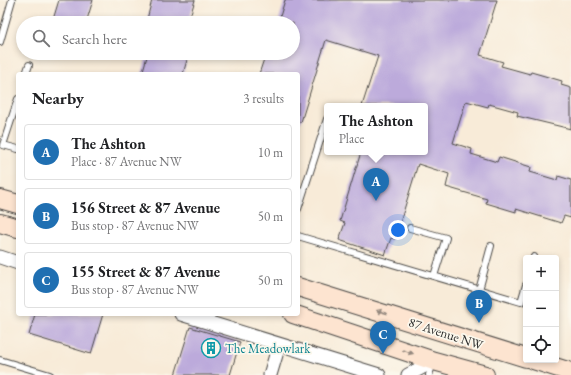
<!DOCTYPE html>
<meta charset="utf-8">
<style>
body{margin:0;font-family:"EB Garamond",serif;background:#f2f2f2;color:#202124}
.controls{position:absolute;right:12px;bottom:12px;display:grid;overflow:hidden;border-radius:4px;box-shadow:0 2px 6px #0003}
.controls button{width:36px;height:36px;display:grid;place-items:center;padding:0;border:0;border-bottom:1px solid #e0e0e0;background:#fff;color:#202124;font:20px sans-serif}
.you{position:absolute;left:398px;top:230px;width:14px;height:14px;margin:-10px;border:3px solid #fff;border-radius:50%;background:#1a73e8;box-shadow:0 0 0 6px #1a73e833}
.badge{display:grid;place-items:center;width:26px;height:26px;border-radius:50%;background:#1f6fb2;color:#fff;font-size:13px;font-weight:700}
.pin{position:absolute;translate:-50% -33px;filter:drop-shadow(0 1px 2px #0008)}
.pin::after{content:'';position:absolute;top:21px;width:14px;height:12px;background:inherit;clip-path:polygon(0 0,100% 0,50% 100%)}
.popup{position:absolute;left:324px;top:103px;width:104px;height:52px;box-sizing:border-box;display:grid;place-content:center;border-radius:4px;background:#fff;filter:drop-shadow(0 1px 3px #0005);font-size:13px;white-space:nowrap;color:#757577}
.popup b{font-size:15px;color:#202124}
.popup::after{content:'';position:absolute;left:50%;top:100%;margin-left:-8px;border:8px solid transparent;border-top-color:#fff}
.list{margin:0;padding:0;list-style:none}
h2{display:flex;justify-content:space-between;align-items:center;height:52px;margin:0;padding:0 16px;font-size:17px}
h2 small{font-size:13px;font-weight:400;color:#757577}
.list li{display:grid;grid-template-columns:26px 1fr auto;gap:12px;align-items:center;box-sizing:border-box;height:56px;margin:0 8px 8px;padding:0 8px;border:1px solid #e0e0e0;border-radius:4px}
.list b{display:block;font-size:15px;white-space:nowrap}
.list p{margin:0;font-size:13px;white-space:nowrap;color:#757577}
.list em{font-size:13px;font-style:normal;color:#757577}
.icon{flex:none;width:22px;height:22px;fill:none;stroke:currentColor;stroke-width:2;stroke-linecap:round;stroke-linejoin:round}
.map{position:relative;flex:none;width:571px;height:375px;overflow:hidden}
.search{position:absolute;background:#fff;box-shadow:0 2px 6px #0003;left:16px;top:16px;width:284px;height:44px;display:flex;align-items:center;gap:10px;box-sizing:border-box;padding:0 14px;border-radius:22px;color:#757577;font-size:15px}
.panel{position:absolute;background:#fff;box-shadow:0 2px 6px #0003;left:16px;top:72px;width:284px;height:244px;border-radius:4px}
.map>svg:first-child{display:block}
</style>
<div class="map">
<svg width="571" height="375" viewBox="0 0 571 375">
<rect width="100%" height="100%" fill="#fbf7ec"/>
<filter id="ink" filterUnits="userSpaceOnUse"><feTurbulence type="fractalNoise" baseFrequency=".025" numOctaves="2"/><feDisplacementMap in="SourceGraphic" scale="8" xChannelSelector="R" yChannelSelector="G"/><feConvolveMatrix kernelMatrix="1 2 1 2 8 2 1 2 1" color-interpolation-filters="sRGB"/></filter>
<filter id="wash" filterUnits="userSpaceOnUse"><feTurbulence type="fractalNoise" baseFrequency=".012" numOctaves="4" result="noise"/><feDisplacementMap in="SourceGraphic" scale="16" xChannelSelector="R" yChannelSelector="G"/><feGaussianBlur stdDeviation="0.9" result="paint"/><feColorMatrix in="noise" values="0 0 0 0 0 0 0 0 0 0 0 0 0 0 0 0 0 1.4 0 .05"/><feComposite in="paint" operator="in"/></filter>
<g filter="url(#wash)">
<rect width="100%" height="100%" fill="#f8ebd8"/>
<g id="blocks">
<!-- building -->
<path fill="#bcaadb" d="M 59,0 L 93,0 L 86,23 L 52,23 Z
M 152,0 L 195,0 L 188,23 L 146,23 Z
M 285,0 L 497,0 L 480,55 L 503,62 L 501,66 L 530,74 L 531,72 L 562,81 L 561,85 L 571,88 L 571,129 L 517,116 L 518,112 L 489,104 L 488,107 L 466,101 L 453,143 L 472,149 L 471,154 L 497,162 L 499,157 L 531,167 L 530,172 L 557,180 L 558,176 L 571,180 L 571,218 L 564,216 L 561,223 L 516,209 L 516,212 L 486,203 L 487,199 L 446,187 L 449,174 L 418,164 L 395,239 L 391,238 L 385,255 L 339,240 L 345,223 L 340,221 L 361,152 L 425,152 L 425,106 L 362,106 L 378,56 L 326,40 L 301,122 L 298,122 L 298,74 L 259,74 L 266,53 L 293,53 L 293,23 L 278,23 Z
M 148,53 L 189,53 L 183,74 L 142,74 Z
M 35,314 L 103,314 L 91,354 L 29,335 Z
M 190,327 L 240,342 L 230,375 L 175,375 Z"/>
</g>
</g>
<g filter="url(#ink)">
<use href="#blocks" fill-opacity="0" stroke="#4a4845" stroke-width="1"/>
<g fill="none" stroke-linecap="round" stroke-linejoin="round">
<defs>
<path id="service" d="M 0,42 L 12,0
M 26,74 L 29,65
M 18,99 L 3,145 L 18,149
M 298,209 L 327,119
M 410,228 L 446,238 L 434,276
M 298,236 L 521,302 L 526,285
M 534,258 L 534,257
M 479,290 L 491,246
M 0,360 L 50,375
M 429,375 L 433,363"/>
<path id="minor" d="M 0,257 L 18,263
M 181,314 L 379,375
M 270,375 L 279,345
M 408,375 L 434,361"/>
<path id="secondary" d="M 0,199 L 18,204
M 0,223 L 18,228
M 298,287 L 526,358
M 293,314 L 434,361 L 485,375
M 533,360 L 571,372"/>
</defs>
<!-- service casing -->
<use href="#service" stroke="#4a4845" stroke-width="8"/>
<!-- minor casing -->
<use href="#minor" stroke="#4a4845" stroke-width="15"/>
<!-- secondary casing -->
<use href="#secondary" stroke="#4a4845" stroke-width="20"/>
<!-- service -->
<use href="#service" stroke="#fff" stroke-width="6"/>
<!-- minor -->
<use href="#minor" stroke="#fff" stroke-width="13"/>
<!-- secondary -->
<use href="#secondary" stroke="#fde4d0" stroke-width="18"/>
</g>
<!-- one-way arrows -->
<defs><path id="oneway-solid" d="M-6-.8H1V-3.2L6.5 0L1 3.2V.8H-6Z"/></defs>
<g fill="#94887e">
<use href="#oneway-solid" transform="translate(382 312) rotate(-163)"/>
<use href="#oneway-solid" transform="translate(408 352) rotate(19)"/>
</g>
</g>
<!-- icons -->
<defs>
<symbol id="building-ring" viewBox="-11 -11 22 22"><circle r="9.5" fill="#fbf7ec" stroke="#0f9aa8" stroke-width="1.5"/><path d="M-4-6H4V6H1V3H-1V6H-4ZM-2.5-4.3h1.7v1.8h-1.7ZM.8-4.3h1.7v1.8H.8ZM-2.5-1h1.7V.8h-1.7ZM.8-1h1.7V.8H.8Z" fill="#0f9aa8"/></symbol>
</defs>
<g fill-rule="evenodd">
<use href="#building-ring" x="200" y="337" width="22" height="22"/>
</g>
<g text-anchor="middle" stroke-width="3.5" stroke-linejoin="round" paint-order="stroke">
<!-- street labels -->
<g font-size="13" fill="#2b2b2b" stroke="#fbf7ec">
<text transform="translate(446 333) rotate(18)" y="5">87 Avenue NW</text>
</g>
<!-- culture labels -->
<g font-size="13" fill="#0d838f" stroke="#fbf7ec" text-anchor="start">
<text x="225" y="353">The Meadowlark</text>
</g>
</g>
</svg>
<div class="controls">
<button>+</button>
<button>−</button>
<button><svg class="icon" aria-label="locate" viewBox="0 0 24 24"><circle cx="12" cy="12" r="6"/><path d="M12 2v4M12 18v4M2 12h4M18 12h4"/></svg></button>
</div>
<div class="you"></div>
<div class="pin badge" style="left:376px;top:201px">A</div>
<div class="popup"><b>The Ashton</b>Place</div>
<div class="pin badge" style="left:479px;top:323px">B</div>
<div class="pin badge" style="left:383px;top:354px">C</div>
<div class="search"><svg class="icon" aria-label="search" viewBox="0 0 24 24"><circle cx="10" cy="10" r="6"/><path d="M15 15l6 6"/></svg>Search here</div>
<section class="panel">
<h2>Nearby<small>3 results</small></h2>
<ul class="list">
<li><span class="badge">A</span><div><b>The Ashton</b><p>Place · 87 Avenue NW</p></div><em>10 m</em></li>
<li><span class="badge">B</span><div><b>156 Street &amp; 87 Avenue</b><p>Bus stop · 87 Avenue NW</p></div><em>50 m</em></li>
<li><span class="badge">C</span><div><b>155 Street &amp; 87 Avenue</b><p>Bus stop · 87 Avenue NW</p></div><em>50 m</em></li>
</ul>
</section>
</div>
